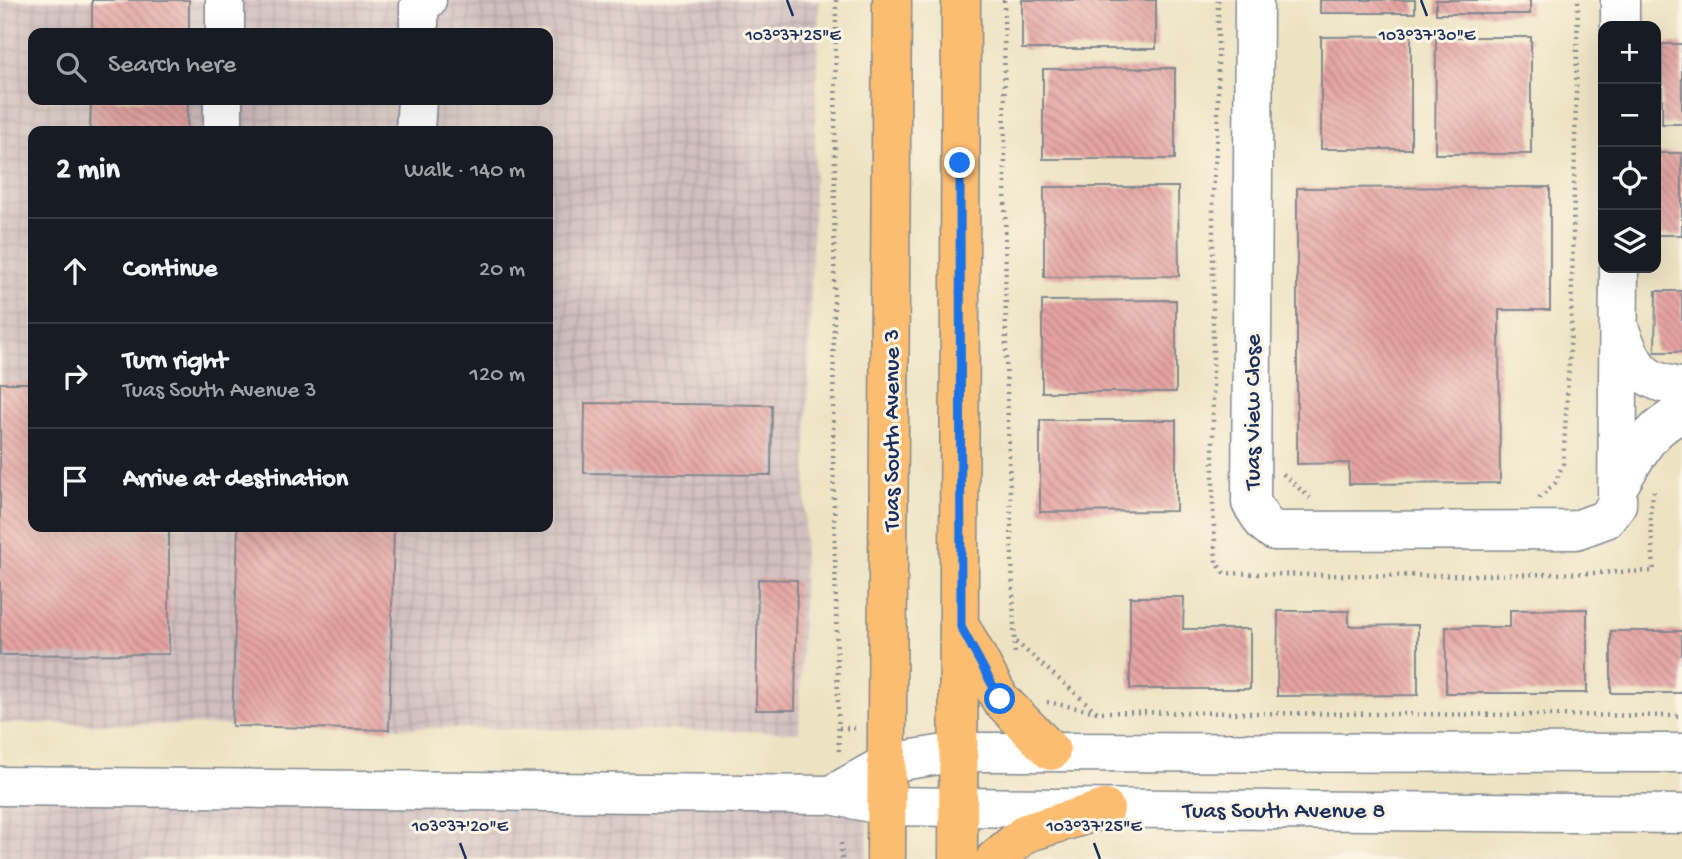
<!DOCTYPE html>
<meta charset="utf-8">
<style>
body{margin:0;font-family:"Gochi Hand",sans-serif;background:#242831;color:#f1f3f6}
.controls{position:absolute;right:21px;top:21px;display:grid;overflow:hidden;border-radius:14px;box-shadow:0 7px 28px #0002}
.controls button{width:63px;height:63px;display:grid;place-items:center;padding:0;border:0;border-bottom:2px solid #363941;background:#171b24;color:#f1f3f6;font:35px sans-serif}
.stop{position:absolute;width:21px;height:21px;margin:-16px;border:5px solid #1a73e8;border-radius:50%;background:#fff}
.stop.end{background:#1a73e8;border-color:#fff;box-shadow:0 2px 7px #0008}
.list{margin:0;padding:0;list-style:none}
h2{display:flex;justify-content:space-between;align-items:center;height:91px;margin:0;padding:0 28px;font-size:30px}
h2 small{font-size:23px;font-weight:400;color:#9ea1a6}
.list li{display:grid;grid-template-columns:46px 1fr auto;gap:21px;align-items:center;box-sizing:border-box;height:105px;padding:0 28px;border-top:2px solid #363941}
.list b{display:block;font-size:26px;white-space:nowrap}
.list p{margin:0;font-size:23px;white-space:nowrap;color:#9ea1a6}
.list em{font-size:23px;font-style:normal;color:#9ea1a6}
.icon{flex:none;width:38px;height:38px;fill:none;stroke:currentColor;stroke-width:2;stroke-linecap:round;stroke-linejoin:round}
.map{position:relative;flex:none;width:1682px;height:859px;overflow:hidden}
.search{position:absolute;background:#171b24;box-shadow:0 7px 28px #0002;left:28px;top:28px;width:525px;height:77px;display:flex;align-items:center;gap:18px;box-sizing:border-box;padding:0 24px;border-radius:14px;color:#9ea1a6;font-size:26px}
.panel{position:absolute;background:#171b24;box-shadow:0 7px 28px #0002;left:28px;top:126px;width:525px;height:406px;border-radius:14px}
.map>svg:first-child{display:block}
</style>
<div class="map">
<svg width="1682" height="859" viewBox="0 0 1682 859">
<defs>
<pattern id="industrial-grid" width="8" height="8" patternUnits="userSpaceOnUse" patternTransform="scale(1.75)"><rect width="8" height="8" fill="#d2bfbf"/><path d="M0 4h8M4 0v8" fill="none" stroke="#b4a4a7"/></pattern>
<pattern id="building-back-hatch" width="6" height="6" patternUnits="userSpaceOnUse" patternTransform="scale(1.75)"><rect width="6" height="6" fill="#e5a3a1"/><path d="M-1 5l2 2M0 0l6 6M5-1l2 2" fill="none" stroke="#b98586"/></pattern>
</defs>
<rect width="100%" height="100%" fill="#fcf5e5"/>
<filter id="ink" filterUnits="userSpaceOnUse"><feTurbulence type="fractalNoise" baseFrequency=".0143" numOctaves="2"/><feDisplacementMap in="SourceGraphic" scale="14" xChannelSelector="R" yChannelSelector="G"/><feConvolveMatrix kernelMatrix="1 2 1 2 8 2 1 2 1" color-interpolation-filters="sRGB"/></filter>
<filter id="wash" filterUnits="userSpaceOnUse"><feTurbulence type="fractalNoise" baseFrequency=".00686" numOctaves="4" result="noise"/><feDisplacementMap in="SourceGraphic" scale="28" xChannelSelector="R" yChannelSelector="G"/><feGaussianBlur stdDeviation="1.57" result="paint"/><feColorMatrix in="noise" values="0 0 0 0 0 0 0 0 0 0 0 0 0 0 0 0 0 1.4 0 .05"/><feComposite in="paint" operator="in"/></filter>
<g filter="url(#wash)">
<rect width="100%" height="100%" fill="#ede3c3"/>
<!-- industrial -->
<path fill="url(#industrial-grid)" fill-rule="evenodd" d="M 0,0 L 819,0 L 799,732 L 0,723 ZM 33,33 L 548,33 L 548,100 L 33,100 ZM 33,131 L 548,131 L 548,527 L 33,527 Z
M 0,772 L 868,794 L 867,859 L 0,859 Z
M 1682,858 L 1682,859 L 1041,859 Z"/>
<g id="blocks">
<!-- building -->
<path fill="url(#building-back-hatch)" d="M 92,0 L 189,0 L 189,33 L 92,33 Z
M 1022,0 L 1156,0 L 1156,49 L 1022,49 Z
M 1320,0 L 1415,0 L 1415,13 L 1320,13 Z
M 1436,0 L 1530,0 L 1530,14 L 1436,14 Z
M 1411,36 L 1411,149 L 1321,149 L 1321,37 Z
M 1436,37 L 1531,37 L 1531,154 L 1435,154 Z
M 1662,44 L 1682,44 L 1682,124 L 1662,124 Z
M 1175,68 L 1175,159 L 1043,159 L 1043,69 Z
M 91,100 L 188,100 L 187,131 L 90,131 Z
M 1656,153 L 1682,153 L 1682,235 L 1656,235 Z
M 1044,187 L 1178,187 L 1179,276 L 1044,277 Z
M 1550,187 L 1550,310 L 1499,310 L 1500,483 L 1349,484 L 1349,463 L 1297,464 L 1297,188 Z
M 1656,291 L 1682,291 L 1682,352 L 1655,352 Z
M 1176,300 L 1176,392 L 1042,392 L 1042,301 Z
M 0,383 L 33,383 L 33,527 L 169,527 L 169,654 L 0,655 Z
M 585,403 L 772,405 L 771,475 L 584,473 Z
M 1040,420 L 1176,420 L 1176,511 L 1040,512 Z
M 238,527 L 394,527 L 389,730 L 232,726 Z
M 758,579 L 797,580 L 795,710 L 756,710 Z
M 1130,597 L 1184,597 L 1183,629 L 1250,629 L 1250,689 L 1130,689 Z
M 1587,609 L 1587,693 L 1446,693 L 1446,627 L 1510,627 L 1510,610 Z
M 1278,611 L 1349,611 L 1349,626 L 1418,625 L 1418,695 L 1277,696 Z
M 1611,631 L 1682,631 L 1682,693 L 1611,693 Z"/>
</g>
</g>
<g filter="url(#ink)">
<use href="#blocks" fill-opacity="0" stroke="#848990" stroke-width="2"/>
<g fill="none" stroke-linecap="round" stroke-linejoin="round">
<defs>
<path id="minor" d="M 1254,0 L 1251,503 L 1264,523 L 1274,531 L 1576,530 L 1606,519 L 1617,504 L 1619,268
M 1620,26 L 1620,0
M 225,33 L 225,0
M 419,33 L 419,6 L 427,0
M 223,131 L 223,100
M 415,131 L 417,100
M 1620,330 C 1634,366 1640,382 1682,387
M 1618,487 C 1635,459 1649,426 1682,414
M 0,786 L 831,795 L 886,806 L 958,807 L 1682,814
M 831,795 L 888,763 L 958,752 L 1682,753"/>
<path id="major" d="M 962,629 L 1000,699 L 1051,751
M 886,859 L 892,0
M 958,859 L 961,0
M 995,859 L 1026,833 L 1105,809"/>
</defs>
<!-- minor casing -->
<use href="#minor" stroke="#848990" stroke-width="41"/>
<!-- major casing -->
<use href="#major" stroke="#848990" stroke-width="41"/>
<!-- path -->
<path stroke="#848990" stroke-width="4.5" stroke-dasharray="2 5" stroke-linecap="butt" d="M 836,0 L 833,454 L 839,756
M 1004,0 L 1006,357 L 1015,658
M 1218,0 L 1218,124 L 1213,194 L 1213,509 L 1216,562 L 1224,573 C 1367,577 1510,576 1654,571 L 1650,511 L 1654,491
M 1283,474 L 1310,498
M 1539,498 L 1555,483 L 1563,464 L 1571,329 L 1578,0
M 1016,642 L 1097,712
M 1047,702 L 1097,712 L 1682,716
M 839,728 L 855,728
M 841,843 L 842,859"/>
<!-- minor -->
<use href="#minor" stroke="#fff" stroke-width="38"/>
<!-- major -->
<use href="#major" stroke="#fcbd6f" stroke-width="38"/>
</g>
</g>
<g fill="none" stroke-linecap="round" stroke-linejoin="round" filter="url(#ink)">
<!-- route -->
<path stroke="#1a73e8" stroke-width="9" d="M 960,163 L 961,627 L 1000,699"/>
</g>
<!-- ticks -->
<path fill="none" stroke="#1b2f5e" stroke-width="2.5" d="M 787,0 L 793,16M 1421,0 L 1427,16M 460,843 L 466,859M 1094,843 L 1100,859"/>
<g text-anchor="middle" stroke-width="6" stroke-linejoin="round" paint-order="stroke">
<!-- street labels -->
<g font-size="24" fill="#1b2f5e" stroke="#fcf5e5">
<text transform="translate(1251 412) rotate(-90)" y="8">Tuas View Close</text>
<text transform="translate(890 430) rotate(-90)" y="8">Tuas South Avenue 3</text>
<text x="1284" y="817">Tuas South Avenue 8</text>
</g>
</g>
<g font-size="18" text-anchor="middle" fill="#1b2f5e" stroke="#fcf5e5" stroke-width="6" stroke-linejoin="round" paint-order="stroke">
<text x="793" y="40">103°37'25"E</text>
<text x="1427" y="40">103°37'30"E</text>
<text x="460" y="831">103°37'20"E</text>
<text x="1094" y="831">103°37'25"E</text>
</g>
</svg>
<div class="controls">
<button>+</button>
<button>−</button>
<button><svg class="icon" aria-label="locate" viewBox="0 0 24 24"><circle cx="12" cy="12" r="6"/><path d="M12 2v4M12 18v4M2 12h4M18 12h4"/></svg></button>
<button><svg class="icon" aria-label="layers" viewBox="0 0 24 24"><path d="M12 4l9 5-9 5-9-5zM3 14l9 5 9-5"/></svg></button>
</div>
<div class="stop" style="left:1000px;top:699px"></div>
<div class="stop end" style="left:960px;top:163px"></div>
<div class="search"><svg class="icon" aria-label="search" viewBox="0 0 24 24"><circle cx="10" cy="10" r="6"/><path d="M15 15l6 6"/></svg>Search here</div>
<section class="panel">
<h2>2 min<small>Walk · 140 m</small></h2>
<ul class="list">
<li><svg class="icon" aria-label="ahead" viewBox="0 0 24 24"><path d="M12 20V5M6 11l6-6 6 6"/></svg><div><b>Continue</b></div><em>20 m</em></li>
<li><svg class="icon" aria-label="right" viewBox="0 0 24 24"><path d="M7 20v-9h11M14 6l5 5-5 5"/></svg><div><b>Turn right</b><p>Tuas South Avenue 3</p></div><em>120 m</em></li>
<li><svg class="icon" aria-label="arrive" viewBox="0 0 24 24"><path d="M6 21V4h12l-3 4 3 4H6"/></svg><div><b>Arrive at destination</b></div></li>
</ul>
</section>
</div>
